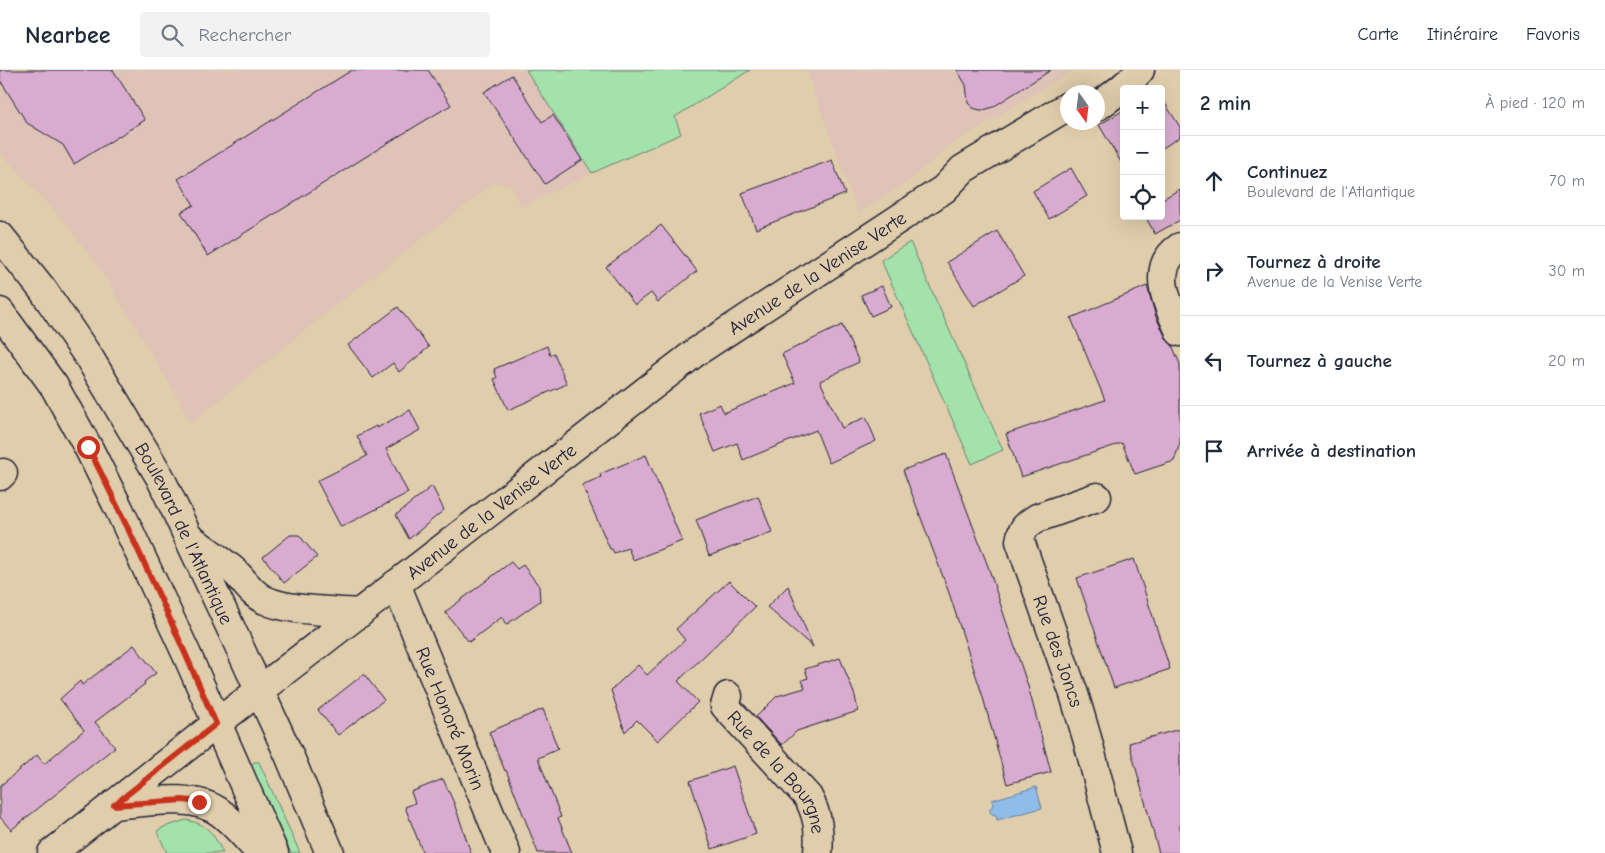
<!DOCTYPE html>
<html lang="fr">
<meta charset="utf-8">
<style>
body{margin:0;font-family:"Comic Neue",sans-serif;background:#f2f2f3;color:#1f2937}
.controls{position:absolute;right:15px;top:15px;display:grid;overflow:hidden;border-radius:5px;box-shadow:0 5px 20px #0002}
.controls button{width:45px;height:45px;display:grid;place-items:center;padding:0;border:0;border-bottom:1px solid #e0e1e3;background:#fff;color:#1f2937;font:25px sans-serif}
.compass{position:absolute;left:1060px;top:15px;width:45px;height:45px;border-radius:50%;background:#fff;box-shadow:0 5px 20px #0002;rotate:166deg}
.stop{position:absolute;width:15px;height:15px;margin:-11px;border:4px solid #c8321e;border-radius:50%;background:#fff}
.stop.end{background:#c8321e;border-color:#fff;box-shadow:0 1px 5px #0008}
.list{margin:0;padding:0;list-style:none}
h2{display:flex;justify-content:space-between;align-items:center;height:65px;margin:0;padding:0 20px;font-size:21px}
h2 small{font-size:16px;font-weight:400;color:#747a83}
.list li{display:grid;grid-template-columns:32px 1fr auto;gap:15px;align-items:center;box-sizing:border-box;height:90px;padding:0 20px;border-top:1px solid #e0e1e3}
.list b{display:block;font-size:19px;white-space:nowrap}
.list p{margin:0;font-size:16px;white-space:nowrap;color:#747a83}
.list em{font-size:16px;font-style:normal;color:#747a83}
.icon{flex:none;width:28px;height:28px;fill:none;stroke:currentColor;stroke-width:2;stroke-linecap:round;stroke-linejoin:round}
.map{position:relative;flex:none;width:1180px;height:783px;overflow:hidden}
header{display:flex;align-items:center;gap:30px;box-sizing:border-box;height:70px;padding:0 25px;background:#fff;border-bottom:1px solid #e0e1e3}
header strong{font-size:24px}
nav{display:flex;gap:28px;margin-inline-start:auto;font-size:18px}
.search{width:350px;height:45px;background:#f2f2f3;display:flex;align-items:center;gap:12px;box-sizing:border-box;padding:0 18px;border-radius:5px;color:#747a83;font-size:19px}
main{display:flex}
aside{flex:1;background:#fff}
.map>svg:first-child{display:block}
</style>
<header>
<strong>Nearbee</strong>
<div class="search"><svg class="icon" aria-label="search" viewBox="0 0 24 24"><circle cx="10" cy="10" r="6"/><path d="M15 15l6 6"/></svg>Rechercher</div>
<nav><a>Carte</a><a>Itinéraire</a><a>Favoris</a></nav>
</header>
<main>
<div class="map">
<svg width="1180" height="783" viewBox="0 0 1180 783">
<rect width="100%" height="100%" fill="#e0cdab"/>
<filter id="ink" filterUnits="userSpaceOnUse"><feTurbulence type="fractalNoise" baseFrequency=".02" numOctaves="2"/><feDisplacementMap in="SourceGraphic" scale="10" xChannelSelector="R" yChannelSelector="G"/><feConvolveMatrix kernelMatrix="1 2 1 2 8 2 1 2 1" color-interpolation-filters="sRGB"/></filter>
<g filter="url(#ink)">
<!-- built -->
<path fill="#dec3b6" d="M 0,0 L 526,0 L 592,103 L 521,137 L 511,115 L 494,113 L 345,228 L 191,353 L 171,316 L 103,203 L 66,154 L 0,82 Z
M 806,0 L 1074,0 L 950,75 L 906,113 L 858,143 Z"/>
<!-- green -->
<path fill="#a3e2aa" stroke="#628272" d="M 526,0 L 750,0 L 675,47 L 681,64 L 592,103 Z
M 910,172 L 1003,380 L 972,394 L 881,190 Z
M 254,692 L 259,692 L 300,783 L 291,783 L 251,695 Z
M 186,750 C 208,754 213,763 223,783 L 167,783 L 157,761 L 164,757 Z"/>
<!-- water -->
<path fill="#8fbde9" stroke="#637fa3" d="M 1036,717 L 1042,738 L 997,750 L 996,745 L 992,744 L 990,742 L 990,739 L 993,735 L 992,730 Z"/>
<!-- building -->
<path fill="#d9accf" stroke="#22223b" d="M 0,0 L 113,0 L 145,50 L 74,94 L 63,75 L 27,53 L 0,10 Z
M 352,0 L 428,0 L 451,35 L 386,74 L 208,186 L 181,142 L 194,135 L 178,109 Z
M 957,0 L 1051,0 L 993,37 L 984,40 L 980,40 L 973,38 L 968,33 L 966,15 Z
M 512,5 L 542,52 L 553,45 L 582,90 L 545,114 L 484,22 Z
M 1161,27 L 1180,57 L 1180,67 L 1161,79 Z
M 1124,40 L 1124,97 L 1099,55 Z
M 832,90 L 845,124 L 756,159 L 742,123 Z
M 1071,98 L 1087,126 L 1049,149 L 1033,121 Z
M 1180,119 L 1180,150 L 1155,164 L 1145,146 L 1161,146 L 1161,130 Z
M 661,155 L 697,201 L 658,232 L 651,223 L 635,235 L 606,197 Z
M 997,161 L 1024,206 L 974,236 L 947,192 Z
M 882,216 L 891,237 L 871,246 L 861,225 Z
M 1147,216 L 1156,247 L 1166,268 L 1172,275 L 1180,294 L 1180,373 L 1174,391 L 1135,404 L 1122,373 L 1021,407 L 1006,364 L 1105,330 L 1071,248 Z
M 398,237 L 429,277 L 399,302 L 393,293 L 373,308 L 348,275 Z
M 842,255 L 859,292 L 820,311 L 842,358 L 866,347 L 876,371 L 829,393 L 816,360 L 743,390 L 737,373 L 715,382 L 699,343 L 720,334 L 724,343 L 795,313 L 782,284 Z
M 547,276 L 550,285 L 554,283 L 567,314 L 508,340 L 494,309 L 497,308 L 494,299 Z
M 410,340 L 420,360 L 386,379 L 408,423 L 341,457 L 317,411 L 367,386 L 357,366 L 376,356 L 377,358 Z
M 946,384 L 989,499 L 1005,548 L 1028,616 L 1051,702 L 1007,714 L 982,624 L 949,523 L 903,400 Z
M 646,385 L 682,471 L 633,490 L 628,478 L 614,483 L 612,479 L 610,479 L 582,415 L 601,407 L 600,404 Z
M 432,416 L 444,440 L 409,469 L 396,445 Z
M 758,426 L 772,462 L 709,486 L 696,450 Z
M 290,465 L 299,465 L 317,487 L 284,513 L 263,487 Z
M 1134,489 L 1170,599 L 1114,618 L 1077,508 Z
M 511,492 L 517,499 L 523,495 L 539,516 L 540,531 L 506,555 L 502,547 L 469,572 L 445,542 Z
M 729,511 L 755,537 L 678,611 L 698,632 L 658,671 L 637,650 L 625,662 L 611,620 L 638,595 L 647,605 L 685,570 L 676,559 Z
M 788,516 L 813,577 L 767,537 Z
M 134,575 L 156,603 L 144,612 L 145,614 L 95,652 L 115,677 L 11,760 L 0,747 L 0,716 L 37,685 L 44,694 L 84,660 L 60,629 L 80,611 L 82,615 Z
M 840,588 L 855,626 L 858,641 L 797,661 L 782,675 L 756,647 L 777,626 L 805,618 L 802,610 L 808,608 L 805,599 Z
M 364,604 L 384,630 L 338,665 L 318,640 Z
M 543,639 L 558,679 L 538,688 L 561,747 L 558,748 L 572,783 L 538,783 L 506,700 L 505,701 L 489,662 Z
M 1180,659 L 1180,783 L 1159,783 L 1129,673 Z
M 733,696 L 756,764 L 712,779 L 690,711 Z
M 443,709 L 454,733 L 471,783 L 423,783 L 405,737 L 415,733 L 411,722 Z"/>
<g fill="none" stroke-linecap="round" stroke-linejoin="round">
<defs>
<g id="minor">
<path d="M 1180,177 C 1148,198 1169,236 1180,262"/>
<path d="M 0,406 L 3,403"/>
<path id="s1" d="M 1097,427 L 1037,448 C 1026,455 1022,458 1020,471 L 1074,624 L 1087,668 L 1117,783"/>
<path id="s2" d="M 396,514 L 506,783"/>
<path id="s3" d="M 728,626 L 725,636 L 808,727 C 818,746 820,761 818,783"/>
</g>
<path id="tertiary" d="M 113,735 C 147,732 195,722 222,744 C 236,755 248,770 260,783
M 52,783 L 216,654"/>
<g id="secondary">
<path d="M 1098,36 C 1113,25 1128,15 1140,0"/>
<path id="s4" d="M 0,166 L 43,220 L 90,289 L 160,407 L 234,565 L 289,685 L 330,783"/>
<path d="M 0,242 L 54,316 L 88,377 L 119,439 L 187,585 L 274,783"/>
<path d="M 194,471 C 207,481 221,490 234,501 C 245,511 251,524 265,530 C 287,541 334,541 360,543"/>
<path id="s5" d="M 216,654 L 696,282 L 944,119 L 963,99 L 1068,36"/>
</g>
</defs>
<!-- minor casing -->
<use href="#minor" stroke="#22223b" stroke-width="31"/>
<!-- tertiary casing -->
<use href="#tertiary" stroke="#22223b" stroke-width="31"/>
<!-- secondary casing -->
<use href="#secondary" stroke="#22223b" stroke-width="31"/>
<!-- minor -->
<use href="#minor" stroke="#e0cdab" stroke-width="28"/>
<!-- tertiary -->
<use href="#tertiary" stroke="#e0cdab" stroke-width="28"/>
<!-- secondary -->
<use href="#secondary" stroke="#e0cdab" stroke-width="28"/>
</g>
</g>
<g fill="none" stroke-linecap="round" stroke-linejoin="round" filter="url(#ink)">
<!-- route -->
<path stroke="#c8321e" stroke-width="6" d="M 88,377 C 134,468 176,561 216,654 L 114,735 L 183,730 L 199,732"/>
</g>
<g text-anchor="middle" stroke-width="4" stroke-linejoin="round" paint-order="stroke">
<!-- street labels -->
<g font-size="19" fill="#22223b" stroke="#e0cdab">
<text dy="7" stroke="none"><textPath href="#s5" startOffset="752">Avenue de la Venise Verte</textPath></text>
<text dy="7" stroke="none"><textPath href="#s5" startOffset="348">Avenue de la Venise Verte</textPath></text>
<text dy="7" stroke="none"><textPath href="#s4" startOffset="351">Boulevard de l'Atlantique</textPath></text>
<text dy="7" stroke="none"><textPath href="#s1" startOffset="210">Rue des Joncs</textPath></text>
<text dy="7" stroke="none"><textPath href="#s2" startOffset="145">Rue Honoré Morin</textPath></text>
<text dy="7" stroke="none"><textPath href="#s3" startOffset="96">Rue de la Bourgne</textPath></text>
</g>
</g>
</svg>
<div class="controls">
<button>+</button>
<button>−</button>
<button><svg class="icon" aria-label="locate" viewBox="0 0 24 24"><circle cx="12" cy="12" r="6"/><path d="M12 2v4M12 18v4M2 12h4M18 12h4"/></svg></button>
</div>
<svg class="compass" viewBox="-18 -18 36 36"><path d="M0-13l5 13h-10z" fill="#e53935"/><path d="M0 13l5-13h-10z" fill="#747a83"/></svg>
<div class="stop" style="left:88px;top:377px"></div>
<div class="stop end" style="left:199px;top:732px"></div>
</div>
<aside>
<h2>2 min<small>À pied · 120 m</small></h2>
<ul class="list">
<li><svg class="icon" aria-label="ahead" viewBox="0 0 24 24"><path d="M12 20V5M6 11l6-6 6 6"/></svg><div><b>Continuez</b><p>Boulevard de l'Atlantique</p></div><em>70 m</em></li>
<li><svg class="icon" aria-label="right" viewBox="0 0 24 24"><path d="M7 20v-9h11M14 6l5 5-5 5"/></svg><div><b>Tournez à droite</b><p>Avenue de la Venise Verte</p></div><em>30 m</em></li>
<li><svg class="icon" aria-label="left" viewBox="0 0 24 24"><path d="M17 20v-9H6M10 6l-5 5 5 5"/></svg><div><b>Tournez à gauche</b></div><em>20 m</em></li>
<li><svg class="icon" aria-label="arrive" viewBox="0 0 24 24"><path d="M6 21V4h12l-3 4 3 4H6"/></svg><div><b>Arrivée à destination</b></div></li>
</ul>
</aside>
</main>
